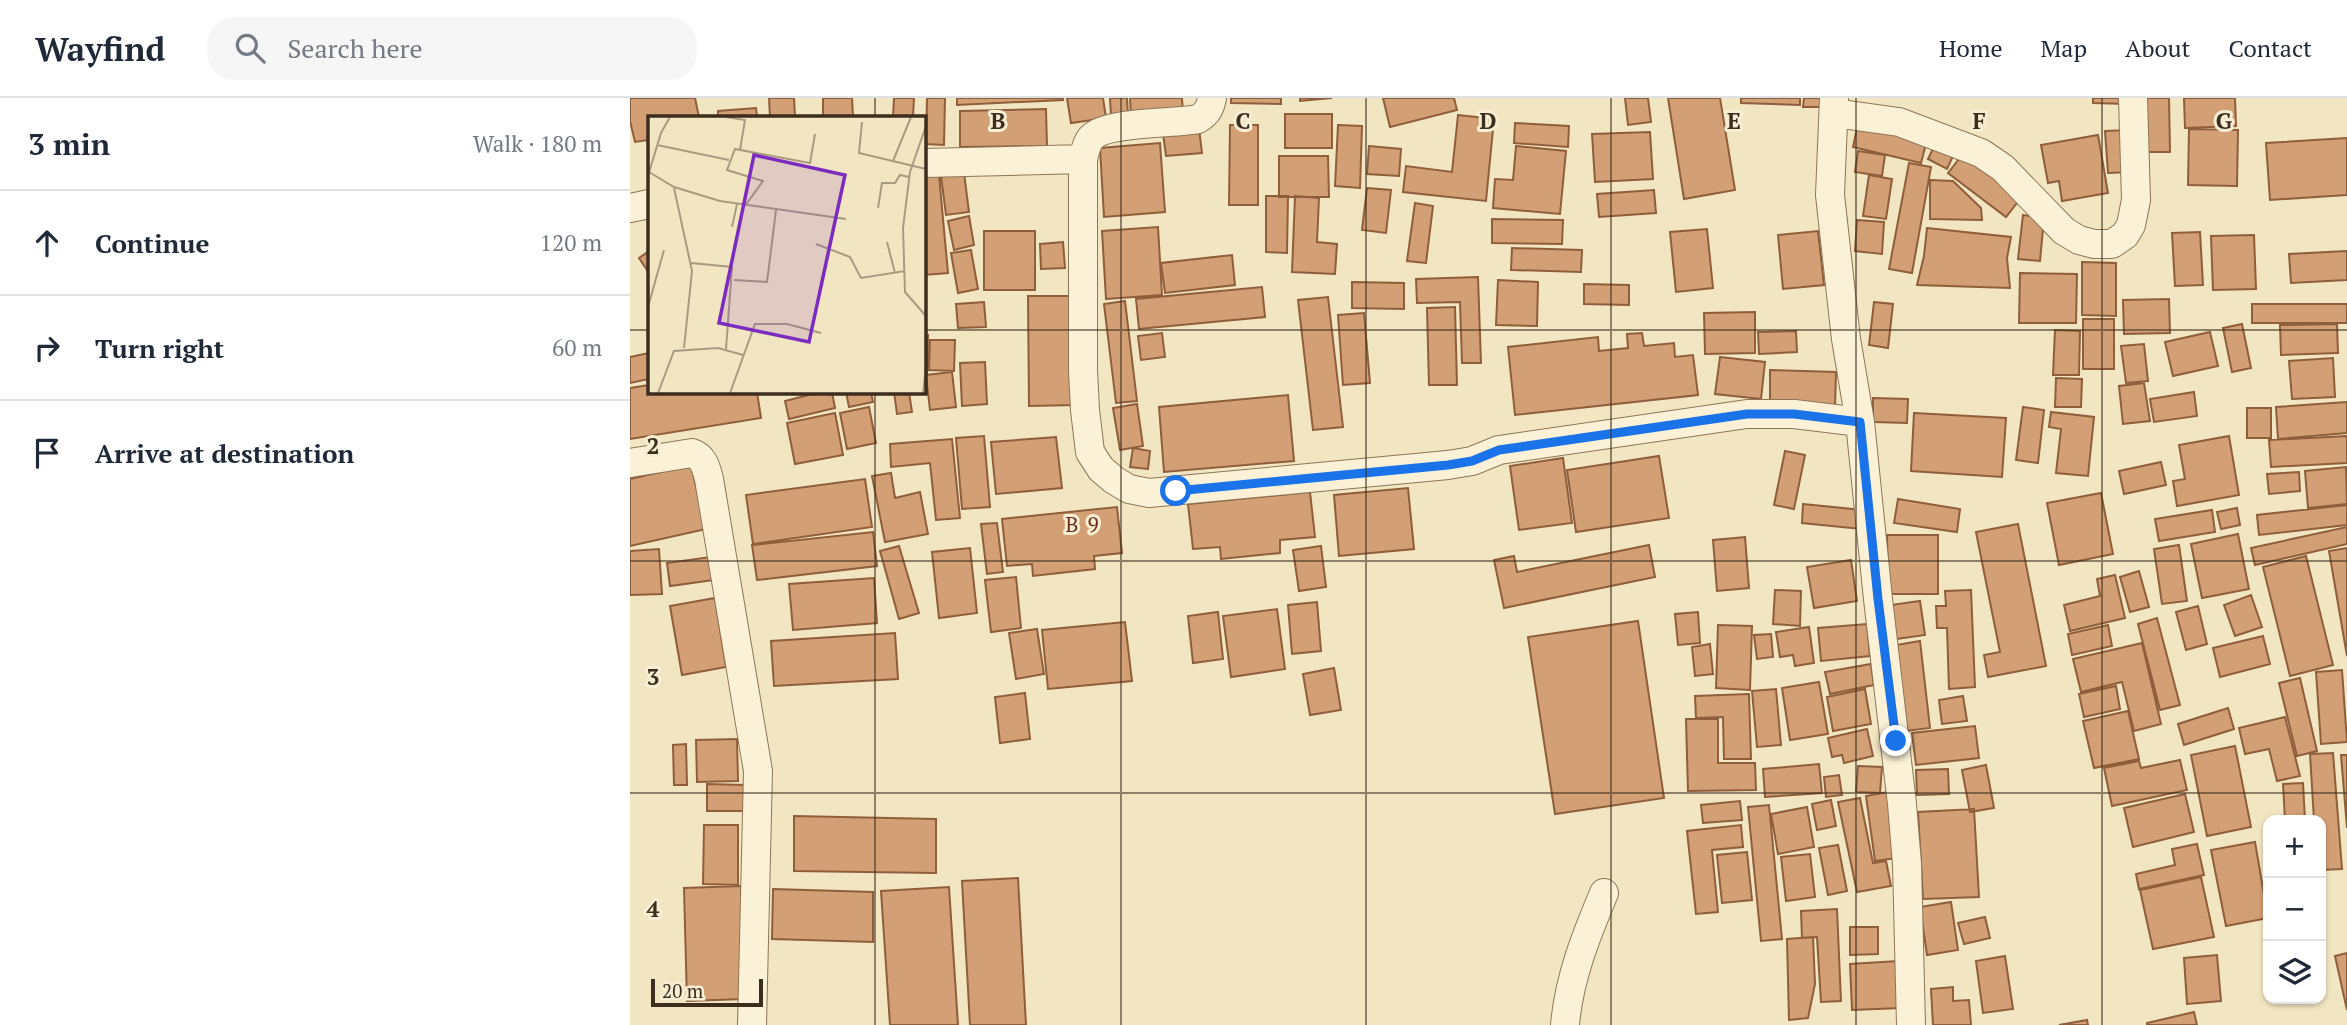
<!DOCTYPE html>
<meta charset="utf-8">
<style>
body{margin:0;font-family:"PT Serif",serif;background:#f6f6f7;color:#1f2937}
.controls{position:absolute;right:21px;bottom:21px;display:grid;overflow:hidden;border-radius:14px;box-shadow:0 2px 5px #0004}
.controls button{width:63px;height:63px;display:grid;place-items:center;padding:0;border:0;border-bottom:2px solid #e0e1e3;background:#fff;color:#1f2937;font:35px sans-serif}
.scale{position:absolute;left:21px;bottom:18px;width:112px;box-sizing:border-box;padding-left:7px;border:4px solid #3c2d1d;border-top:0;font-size:19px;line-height:24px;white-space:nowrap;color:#3c2d1d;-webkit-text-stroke:5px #f8eed3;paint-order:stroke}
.stop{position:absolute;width:21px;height:21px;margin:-16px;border:5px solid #1a73e8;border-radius:50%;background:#fff}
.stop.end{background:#1a73e8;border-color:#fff;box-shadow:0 2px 7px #0008}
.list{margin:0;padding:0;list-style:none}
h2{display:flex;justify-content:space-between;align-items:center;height:91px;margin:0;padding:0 28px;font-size:30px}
h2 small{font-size:23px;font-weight:400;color:#747a83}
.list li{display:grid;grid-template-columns:46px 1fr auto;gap:21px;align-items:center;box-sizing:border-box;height:105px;padding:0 28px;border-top:2px solid #e0e1e3}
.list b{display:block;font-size:26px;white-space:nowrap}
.list em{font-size:23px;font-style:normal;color:#747a83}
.icon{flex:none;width:38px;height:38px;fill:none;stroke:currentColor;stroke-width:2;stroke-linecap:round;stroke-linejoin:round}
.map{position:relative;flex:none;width:1717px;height:927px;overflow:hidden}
header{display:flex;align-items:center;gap:42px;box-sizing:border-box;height:98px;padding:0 35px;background:#fff;border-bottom:2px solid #e0e1e3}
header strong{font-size:33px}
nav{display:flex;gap:38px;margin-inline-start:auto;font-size:24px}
.search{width:490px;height:63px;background:#f6f6f7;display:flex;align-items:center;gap:18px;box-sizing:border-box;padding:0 24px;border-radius:28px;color:#747a83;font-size:26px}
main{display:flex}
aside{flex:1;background:#fff}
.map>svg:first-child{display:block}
</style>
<header>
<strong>Wayfind</strong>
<div class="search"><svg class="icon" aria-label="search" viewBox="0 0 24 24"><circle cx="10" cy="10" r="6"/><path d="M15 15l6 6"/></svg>Search here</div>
<nav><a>Home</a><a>Map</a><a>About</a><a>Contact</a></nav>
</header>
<main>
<aside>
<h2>3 min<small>Walk · 180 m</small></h2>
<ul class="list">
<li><svg class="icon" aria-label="ahead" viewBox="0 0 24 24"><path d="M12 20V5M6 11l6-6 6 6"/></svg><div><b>Continue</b></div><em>120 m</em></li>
<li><svg class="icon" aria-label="right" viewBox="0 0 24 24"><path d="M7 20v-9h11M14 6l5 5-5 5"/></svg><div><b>Turn right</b></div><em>60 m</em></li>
<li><svg class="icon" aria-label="arrive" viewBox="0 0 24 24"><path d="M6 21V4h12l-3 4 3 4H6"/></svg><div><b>Arrive at destination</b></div></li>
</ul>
</aside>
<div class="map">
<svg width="1717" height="927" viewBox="0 0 1717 927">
<rect width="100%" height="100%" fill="#f2e5c2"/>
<!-- building -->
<path fill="#d39f75" stroke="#8f5e3b" stroke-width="2" d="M 0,0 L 65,0 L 69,19 L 19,19 L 19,42 L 5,44 L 0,23 Z
M 139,0 L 164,0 L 165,19 L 140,19 Z
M 193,0 L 222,0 L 223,19 L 193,19 Z
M 264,0 L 284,0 L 283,19 L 263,19 Z
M 297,0 L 315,0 L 314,47 L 296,46 Z
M 327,0 L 433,0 L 433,2 L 327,7 Z
M 437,0 L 473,0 L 476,20 L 441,25 Z
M 480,0 L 497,0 L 498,16 L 481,17 Z
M 500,0 L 552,0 L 553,15 L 501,18 Z
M 601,0 L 651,0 L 651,6 L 601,5 Z
M 670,0 L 702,0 L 670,3 Z
M 753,0 L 824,0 L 827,12 L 760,29 Z
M 995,0 L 1018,0 L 1021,24 L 998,27 Z
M 1038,0 L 1090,0 L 1105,92 L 1054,101 Z
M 1111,0 L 1170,0 L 1170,7 L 1111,5 Z
M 1174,0 L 1193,0 L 1192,9 L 1173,9 Z
M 1463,0 L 1497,0 L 1497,6 L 1463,5 Z
M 1512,0 L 1539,0 L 1540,54 L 1513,54 Z
M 1554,0 L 1605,0 L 1606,28 L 1555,30 Z
M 126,10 L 127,19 L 88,19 L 88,13 Z
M 416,11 L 417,48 L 330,49 L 330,13 Z
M 655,16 L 702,16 L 702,50 L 655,50 Z
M 828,17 L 864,21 L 856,103 L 773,94 L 776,68 L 822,74 Z
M 885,25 L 939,28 L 938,49 L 884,45 Z
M 1228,25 L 1297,42 L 1291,65 L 1223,49 Z
M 600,27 L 628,27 L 628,107 L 599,107 Z
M 708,27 L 732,28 L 730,90 L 705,88 Z
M 569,30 L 572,55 L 536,58 L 533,35 Z
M 1559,31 L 1608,32 L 1607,88 L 1558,87 Z
M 1500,32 L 1502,74 L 1478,75 L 1475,33 Z
M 1020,34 L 1023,81 L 965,84 L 962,36 Z
M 1468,37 L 1478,95 L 1432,103 L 1429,83 L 1418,85 L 1411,47 Z
M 1717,40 L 1717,97 L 1640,102 L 1636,45 Z
M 1306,44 L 1325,54 L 1317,71 L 1298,61 Z
M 530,45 L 535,114 L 474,119 L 470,50 Z
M 739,48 L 771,51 L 769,78 L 737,76 Z
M 886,48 L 936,53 L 930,116 L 863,110 L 865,81 L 883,82 Z
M 1228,53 L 1255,57 L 1252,78 L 1225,74 Z
M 1333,56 L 1390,101 L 1376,119 L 1318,75 Z
M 649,58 L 698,58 L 699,99 L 649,99 Z
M 1279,65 L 1301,69 L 1282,175 L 1259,171 Z
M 334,75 L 339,114 L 316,117 L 311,78 Z
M 309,77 L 318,175 L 294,177 L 294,79 Z
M 1239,77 L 1262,81 L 1256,121 L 1233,118 Z
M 1300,82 L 1323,83 L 1351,110 L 1352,122 L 1300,121 Z
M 737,90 L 761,92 L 756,135 L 732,132 Z
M 1024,92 L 1026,115 L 969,119 L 967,96 Z
M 636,98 L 658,98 L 657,155 L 636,154 Z
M 665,98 L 689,100 L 687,144 L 707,146 L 705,176 L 662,174 Z
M 785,105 L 803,108 L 796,165 L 777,163 Z
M 1393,117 L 1414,120 L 1410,163 L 1388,161 Z
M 339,118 L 344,147 L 324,152 L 318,123 Z
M 862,121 L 933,122 L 932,146 L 862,145 Z
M 1227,122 L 1254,124 L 1252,156 L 1225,153 Z
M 528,129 L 532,197 L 476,201 L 472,133 Z
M 1297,130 L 1381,139 L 1377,160 L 1380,190 L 1287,187 L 1294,158 Z
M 1077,131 L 1083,190 L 1046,194 L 1040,134 Z
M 354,133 L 405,133 L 405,192 L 354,192 Z
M 1188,133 L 1194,187 L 1153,191 L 1148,137 Z
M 1570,134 L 1573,187 L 1545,188 L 1542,135 Z
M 1624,137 L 1626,191 L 1583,192 L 1581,138 Z
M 433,144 L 435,170 L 411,171 L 410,146 Z
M 882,150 L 952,152 L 951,174 L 881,172 Z
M 341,152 L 348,191 L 328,195 L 321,155 Z
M 19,153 L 19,175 L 9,160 Z
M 1717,153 L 1717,182 L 1661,185 L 1659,156 Z
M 602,157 L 605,187 L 535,195 L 531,165 Z
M 1452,164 L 1486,165 L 1486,218 L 1452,217 Z
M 1390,175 L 1447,176 L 1446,225 L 1389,225 Z
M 848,179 L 851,265 L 832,265 L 830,204 L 787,205 L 786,181 Z
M 868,182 L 908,184 L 907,228 L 866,227 Z
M 722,184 L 774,185 L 774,211 L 722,210 Z
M 954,186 L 999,187 L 999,207 L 954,206 Z
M 632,189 L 635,219 L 509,231 L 506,201 Z
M 398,198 L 446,198 L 446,307 L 399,308 Z
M 698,199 L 713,329 L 683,332 L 668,202 Z
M 1539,201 L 1540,235 L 1494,236 L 1493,202 Z
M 495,203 L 507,303 L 486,305 L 474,206 Z
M 354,204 L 356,229 L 328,230 L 326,206 Z
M 1244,204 L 1263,206 L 1258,250 L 1239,247 Z
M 1622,206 L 1717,206 L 1717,225 L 1622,225 Z
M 825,209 L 827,287 L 799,287 L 797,210 Z
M 1125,214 L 1125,255 L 1075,256 L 1074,215 Z
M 734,215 L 740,285 L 713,287 L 708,217 Z
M 1453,221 L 1484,221 L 1484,271 L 1453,271 Z
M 1612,226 L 1621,270 L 1602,274 L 1593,230 Z
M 1707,226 L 1708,255 L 1651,257 L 1650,227 Z
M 1425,232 L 1450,233 L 1449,277 L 1423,277 Z
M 1166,233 L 1167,254 L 1129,256 L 1128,234 Z
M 1580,234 L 1588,268 L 1543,278 L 1535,244 Z
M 532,235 L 535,259 L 511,262 L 508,238 Z
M 1012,235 L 1014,248 L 1044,245 L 1045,259 L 1063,257 L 1068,297 L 885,317 L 878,249 L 968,239 L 969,253 L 998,250 L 997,236 Z
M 294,237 L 298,237 L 297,275 L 294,275 Z
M 300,242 L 325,242 L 324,273 L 299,272 Z
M 1514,246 L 1518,283 L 1496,285 L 1491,248 Z
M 19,255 L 19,281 L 0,285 L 0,259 Z
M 1090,259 L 1135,264 L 1131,301 L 1085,296 Z
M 1703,260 L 1705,299 L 1662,301 L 1659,263 Z
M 355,264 L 357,306 L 332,308 L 330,265 Z
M 1140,272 L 1206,274 L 1205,309 L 1140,307 Z
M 322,274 L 326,309 L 300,312 L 296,277 Z
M 1426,280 L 1452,281 L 1451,309 L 1425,309 Z
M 1514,285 L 1520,323 L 1493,326 L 1489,288 Z
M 19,287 L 19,294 L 127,294 L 131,320 L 0,341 L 0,290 Z
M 190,294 L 202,294 L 205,310 L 159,321 L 155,303 Z
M 216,294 L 241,294 L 243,304 L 219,309 Z
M 264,294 L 279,294 L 282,314 L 267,316 Z
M 1564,294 L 1567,318 L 1524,324 L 1520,301 Z
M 658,297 L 664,363 L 534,374 L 529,309 Z
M 1243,300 L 1278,301 L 1277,325 L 1243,324 Z
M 1717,304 L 1717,335 L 1648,341 L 1646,309 Z
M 507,306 L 513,348 L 490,352 L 483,310 Z
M 239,309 L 246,345 L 217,351 L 210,315 Z
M 1393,309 L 1414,312 L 1408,365 L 1386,362 Z
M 1617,310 L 1641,310 L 1641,340 L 1617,340 Z
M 1421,314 L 1464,319 L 1458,378 L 1426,375 L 1431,331 L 1419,329 Z
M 205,315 L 213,357 L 165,366 L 157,325 Z
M 1284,315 L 1376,320 L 1372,379 L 1281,373 Z
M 354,338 L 360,409 L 332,411 L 326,340 Z
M 1599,338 L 1609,397 L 1547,408 L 1543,383 L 1555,381 L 1549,347 Z
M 1717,338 L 1717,365 L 1641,369 L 1639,342 Z
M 426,339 L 432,390 L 366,396 L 361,344 Z
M 322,341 L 330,420 L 306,422 L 300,365 L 261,369 L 260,346 Z
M 503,350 L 520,353 L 518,371 L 500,369 Z
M 1155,353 L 1175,357 L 1164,411 L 1144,407 Z
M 1029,358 L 1039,420 L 946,434 L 937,372 Z
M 933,360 L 942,425 L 889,432 L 880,368 Z
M 1531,364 L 1536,387 L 1494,396 L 1489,373 Z
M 61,367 L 76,431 L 0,448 L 0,381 Z
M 1716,369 L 1717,406 L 1678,410 L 1675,373 Z
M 1669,374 L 1670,393 L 1639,396 L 1637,376 Z
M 261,375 L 265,400 L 290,394 L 298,436 L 255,444 L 242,378 Z
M 235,381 L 242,429 L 123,446 L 116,397 Z
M 778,390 L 784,451 L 709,458 L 704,397 Z
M 680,394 L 685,439 L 650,442 L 650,455 L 591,461 L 590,449 L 563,451 L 558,406 Z
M 1471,395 L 1483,456 L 1429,467 L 1417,405 Z
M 1268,401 L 1330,411 L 1327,434 L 1264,425 Z
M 1173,406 L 1232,412 L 1231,431 L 1172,425 Z
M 1717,407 L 1717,427 L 1629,437 L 1627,417 Z
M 487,409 L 492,455 L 464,458 L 465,471 L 403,478 L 402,466 L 377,468 L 372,421 Z
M 1607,410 L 1610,427 L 1591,431 L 1587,414 Z
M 1582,412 L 1585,434 L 1529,443 L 1525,421 Z
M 367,425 L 373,474 L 357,476 L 351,426 Z
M 1388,426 L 1416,568 L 1358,579 L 1354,557 L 1370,554 L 1346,434 Z
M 1717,429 L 1717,446 L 1625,467 L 1621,450 Z
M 243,434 L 247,468 L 127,482 L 122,447 Z
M 1608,436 L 1619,491 L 1572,500 L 1561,446 Z
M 1257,437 L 1308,437 L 1308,496 L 1258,496 Z
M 1115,439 L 1119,490 L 1087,493 L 1083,442 Z
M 1019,447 L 1025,479 L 874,510 L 864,462 L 884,458 L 887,474 Z
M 1549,447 L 1557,503 L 1532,506 L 1524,451 Z
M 269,448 L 289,515 L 269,521 L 250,453 Z
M 691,448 L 696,489 L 669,493 L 663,452 Z
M 340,450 L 347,515 L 309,520 L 302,454 Z
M 1717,450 L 1717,558 L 1699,453 Z
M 29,451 L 32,496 L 0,497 L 0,453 Z
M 1676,458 L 1703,567 L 1660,578 L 1633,469 Z
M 80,459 L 84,482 L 40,488 L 37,465 Z
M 1221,462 L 1227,503 L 1184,510 L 1177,469 Z
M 1509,473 L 1519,509 L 1500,514 L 1490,479 Z
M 1485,477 L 1495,520 L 1440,533 L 1434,507 L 1470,498 L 1467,481 Z
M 386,479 L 391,530 L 361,534 L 355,482 Z
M 244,480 L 247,525 L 163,532 L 159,486 Z
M 1145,492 L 1171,493 L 1170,528 L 1143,526 Z
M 1341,492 L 1345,589 L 1319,591 L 1317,530 L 1307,530 L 1306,508 L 1316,508 L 1315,493 Z
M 1621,497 L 1632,529 L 1605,538 L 1594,507 Z
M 85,500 L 96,569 L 52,577 L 40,508 Z
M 1290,503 L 1295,537 L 1266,541 L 1261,507 Z
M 687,504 L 691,553 L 662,556 L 658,507 Z
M 1568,508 L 1577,546 L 1556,552 L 1546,514 Z
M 647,511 L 655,571 L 601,579 L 593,518 Z
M 588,514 L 593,561 L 563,565 L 558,518 Z
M 1068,514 L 1070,545 L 1048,547 L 1045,516 Z
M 1527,520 L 1550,607 L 1530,612 L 1508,526 Z
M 1008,523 L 1034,700 L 925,716 L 898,539 Z
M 495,524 L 502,583 L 418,591 L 412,532 Z
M 1237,526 L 1240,558 L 1191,563 L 1188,530 Z
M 1088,527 L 1122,528 L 1120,592 L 1086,590 Z
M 1478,527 L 1482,548 L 1442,557 L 1438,536 Z
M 1179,529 L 1184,565 L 1165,568 L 1163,557 L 1150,559 L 1146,534 Z
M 407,531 L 414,576 L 386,581 L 379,535 Z
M 265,535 L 268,581 L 144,588 L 141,543 Z
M 1141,536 L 1143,559 L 1127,561 L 1124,537 Z
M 1633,538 L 1640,566 L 1590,579 L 1583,550 Z
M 1290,543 L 1300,630 L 1276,633 L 1266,547 Z
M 1512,545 L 1531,626 L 1504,633 L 1492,584 L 1451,594 L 1443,561 Z
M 1080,546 L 1083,576 L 1065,578 L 1062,549 Z
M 1241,566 L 1244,587 L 1200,596 L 1195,574 Z
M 704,570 L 711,612 L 680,617 L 673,576 Z
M 1712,572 L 1717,644 L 1691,646 L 1686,574 Z
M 1670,580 L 1687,653 L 1667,658 L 1649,585 Z
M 1189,584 L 1198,636 L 1160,642 L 1152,590 Z
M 1486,588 L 1490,611 L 1454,619 L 1449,596 Z
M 1146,591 L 1151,647 L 1127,649 L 1122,593 Z
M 1235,591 L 1241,626 L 1203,633 L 1197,599 Z
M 395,595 L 400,641 L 370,645 L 365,599 Z
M 1119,596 L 1121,661 L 1094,661 L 1093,619 L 1066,620 L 1065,598 Z
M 1333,598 L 1337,623 L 1312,626 L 1309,602 Z
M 1598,610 L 1604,631 L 1554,647 L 1548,626 Z
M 1498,613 L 1509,661 L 1464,670 L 1453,623 Z
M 1655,619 L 1670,678 L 1647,683 L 1639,651 L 1615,656 L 1609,630 Z
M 1056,621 L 1088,621 L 1088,665 L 1125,665 L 1126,692 L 1058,693 Z
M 1345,628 L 1349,660 L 1286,667 L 1282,635 Z
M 1237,631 L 1243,658 L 1214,665 L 1212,657 L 1202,659 L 1198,640 Z
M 107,641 L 108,683 L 67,684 L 66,642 Z
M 56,646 L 57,687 L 44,687 L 43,647 Z
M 1605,648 L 1621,729 L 1577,738 L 1561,657 Z
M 1703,655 L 1712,771 L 1691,772 L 1691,722 L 1684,722 L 1680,656 Z
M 1711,657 L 1717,657 L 1717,730 Z
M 1550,662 L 1557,692 L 1482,708 L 1474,670 L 1509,663 L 1511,670 Z
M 1189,666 L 1192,695 L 1135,699 L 1133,671 Z
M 1356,667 L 1364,710 L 1340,714 L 1332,672 Z
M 1228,668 L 1252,669 L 1250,695 L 1226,694 Z
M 1318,671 L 1319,696 L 1287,697 L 1286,672 Z
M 1209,677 L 1212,697 L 1196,699 L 1194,679 Z
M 1673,685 L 1675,722 L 1655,722 L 1653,686 Z
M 77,686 L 115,687 L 115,713 L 77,713 Z
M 1258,694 L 1267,760 L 1245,763 L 1236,698 Z
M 1555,696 L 1564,734 L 1503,749 L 1494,710 Z
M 1230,700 L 1243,765 L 1256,763 L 1261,788 L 1227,794 L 1208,704 Z
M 1201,702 L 1206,728 L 1187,732 L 1182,706 Z
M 1110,703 L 1112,722 L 1073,725 L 1071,707 Z
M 1139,707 L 1152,841 L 1131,843 L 1118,709 Z
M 1177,709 L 1184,749 L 1148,756 L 1141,716 Z
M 1344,711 L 1349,799 L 1293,801 L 1288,714 Z
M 164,718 L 306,721 L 306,775 L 164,773 Z
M 74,727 L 108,727 L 108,787 L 73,786 Z
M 1111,727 L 1113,749 L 1082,752 L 1088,814 L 1066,816 L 1057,733 Z
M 1625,744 L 1638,820 L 1596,828 L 1581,752 Z
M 1567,746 L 1574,777 L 1509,791 L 1506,776 L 1545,767 L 1542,751 Z
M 1208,747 L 1217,793 L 1198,797 L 1189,750 Z
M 1117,754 L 1122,802 L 1092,805 L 1087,757 Z
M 1180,756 L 1185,799 L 1156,803 L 1151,759 Z
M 1571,779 L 1584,839 L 1523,851 L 1510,792 Z
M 388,780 L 396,927 L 340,927 L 332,783 Z
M 111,788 L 114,901 L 57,903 L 54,790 Z
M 319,789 L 328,927 L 260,927 L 251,793 Z
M 143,791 L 243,794 L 243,844 L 142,841 Z
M 1321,804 L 1328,852 L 1297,857 L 1290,809 Z
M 1207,811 L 1211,903 L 1191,904 L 1187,839 L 1172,840 L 1171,813 Z
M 1355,819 L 1360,840 L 1334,846 L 1328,825 Z
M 1220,829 L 1248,829 L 1248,856 L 1220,857 Z
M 1183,839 L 1185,886 L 1178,920 L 1159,922 L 1157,841 Z
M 1717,855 L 1717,912 L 1705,858 Z
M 1587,857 L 1591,903 L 1557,906 L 1554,860 Z
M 1375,858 L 1383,911 L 1353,915 L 1346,863 Z
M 1268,863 L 1271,910 L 1222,912 L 1220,866 Z
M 1323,889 L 1323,903 L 1339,902 L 1341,927 L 1303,927 L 1301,891 Z
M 1564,914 L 1567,927 L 1517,927 L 1517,925 Z
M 1457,922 L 1458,927 L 1429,927 Z"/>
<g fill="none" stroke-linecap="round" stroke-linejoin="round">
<defs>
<path id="street" d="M 582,0 C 580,10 577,16 568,21 C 545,26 475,23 461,40 C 456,46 455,54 453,61 L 453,272 L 455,312 L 460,354 L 471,371 L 484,382 L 499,391 L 519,395 L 818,367 L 842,363 L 869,352 L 1117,316 L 1164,316 L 1230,324
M 1204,0 L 1200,97 L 1216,241 L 1230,324 L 1248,501 L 1272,706 L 1277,766 L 1281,927
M 1204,15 L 1269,24 L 1351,55 L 1373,70 L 1434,133 L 1449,142 L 1464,146 L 1482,146 L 1495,137 L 1501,127 L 1506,102 L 1503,0
M 294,65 L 453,61
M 0,110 L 19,106
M 0,365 L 62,355 C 74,359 76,370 79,381 L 128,673 L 122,927
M 935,927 C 939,880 956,838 974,795"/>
</defs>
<!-- street casing -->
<use href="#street" stroke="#8d7658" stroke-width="30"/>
<!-- street -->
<use href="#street" stroke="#fbf1d7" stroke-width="28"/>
</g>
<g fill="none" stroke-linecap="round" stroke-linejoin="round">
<!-- route -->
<path stroke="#1a73e8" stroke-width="9" d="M 546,393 L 818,367 L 842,363 L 869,352 L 1117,316 L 1164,316 L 1230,324 L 1248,501 L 1266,643"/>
</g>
<!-- grid -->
<path fill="none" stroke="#3c2d1d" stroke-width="2" stroke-opacity="0.55" d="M 245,0 L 245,19M 491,0 L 491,927M 736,0 L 736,927M 981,0 L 981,927M 1226,0 L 1226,927M 1472,0 L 1472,927M 0,232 L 19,232M 294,232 L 1717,232M 245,294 L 245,927M 0,463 L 1717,463M 0,695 L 1717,695"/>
<g text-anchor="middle" stroke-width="6" stroke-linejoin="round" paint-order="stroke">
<!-- quarter labels -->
<g font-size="21" letter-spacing="2" fill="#6c2c19" stroke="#f8eed3">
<text x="453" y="434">B 9</text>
</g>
</g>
<!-- overview -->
<g transform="translate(18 18)">
<rect width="278" height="278" fill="#f2e5c2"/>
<path fill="none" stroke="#a99b80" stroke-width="2" d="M 78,1 L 97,4 L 92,34M 214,6 L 211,37 L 278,53M 278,10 L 262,56 L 255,112 L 257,176 L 278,200M 9,29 L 81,44M 245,45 L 263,1M 1,56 L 26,71 L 72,85 L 198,103M 0,60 L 13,17 L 22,1M 26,72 L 44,155 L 36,232M 97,90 L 115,65 L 79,54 L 87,33 L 162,47 L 167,18M 230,92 L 234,67 L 247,67 L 252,59 L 261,61M 84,111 L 89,88M 239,126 L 247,157M 168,128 L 202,141 L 213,162 L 257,155M 43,147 L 84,151 L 78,233M 86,164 L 119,166 L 128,94M 0,191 L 16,134M 10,277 L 26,235 L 70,232 L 95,239M 82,277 L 107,208 L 139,208 L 173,217M 275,277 L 278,250"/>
<path fill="#7b2cbf" fill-opacity="0.15" stroke="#7b2cbf" stroke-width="3.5" d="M 106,39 L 197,59 L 161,226 L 71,207 Z"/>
<rect width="278" height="278" fill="none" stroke="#3c2d1d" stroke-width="3.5"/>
</g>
<g font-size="23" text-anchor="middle" font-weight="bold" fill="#3c2d1d" stroke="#f8eed3" stroke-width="6" stroke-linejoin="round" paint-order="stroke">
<text x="368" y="31">B</text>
<text x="613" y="31">C</text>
<text x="858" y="31">D</text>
<text x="1104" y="31">E</text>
<text x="1349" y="31">F</text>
<text x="1594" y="31">G</text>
<text x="23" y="356">2</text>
<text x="23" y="587">3</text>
<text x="23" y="819">4</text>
</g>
</svg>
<div class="controls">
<button>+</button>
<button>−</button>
<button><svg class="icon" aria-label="layers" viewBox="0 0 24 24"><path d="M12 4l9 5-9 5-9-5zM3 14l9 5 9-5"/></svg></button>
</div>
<div class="scale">20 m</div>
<div class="stop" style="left:546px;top:393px"></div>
<div class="stop end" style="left:1266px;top:643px"></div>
</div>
</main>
